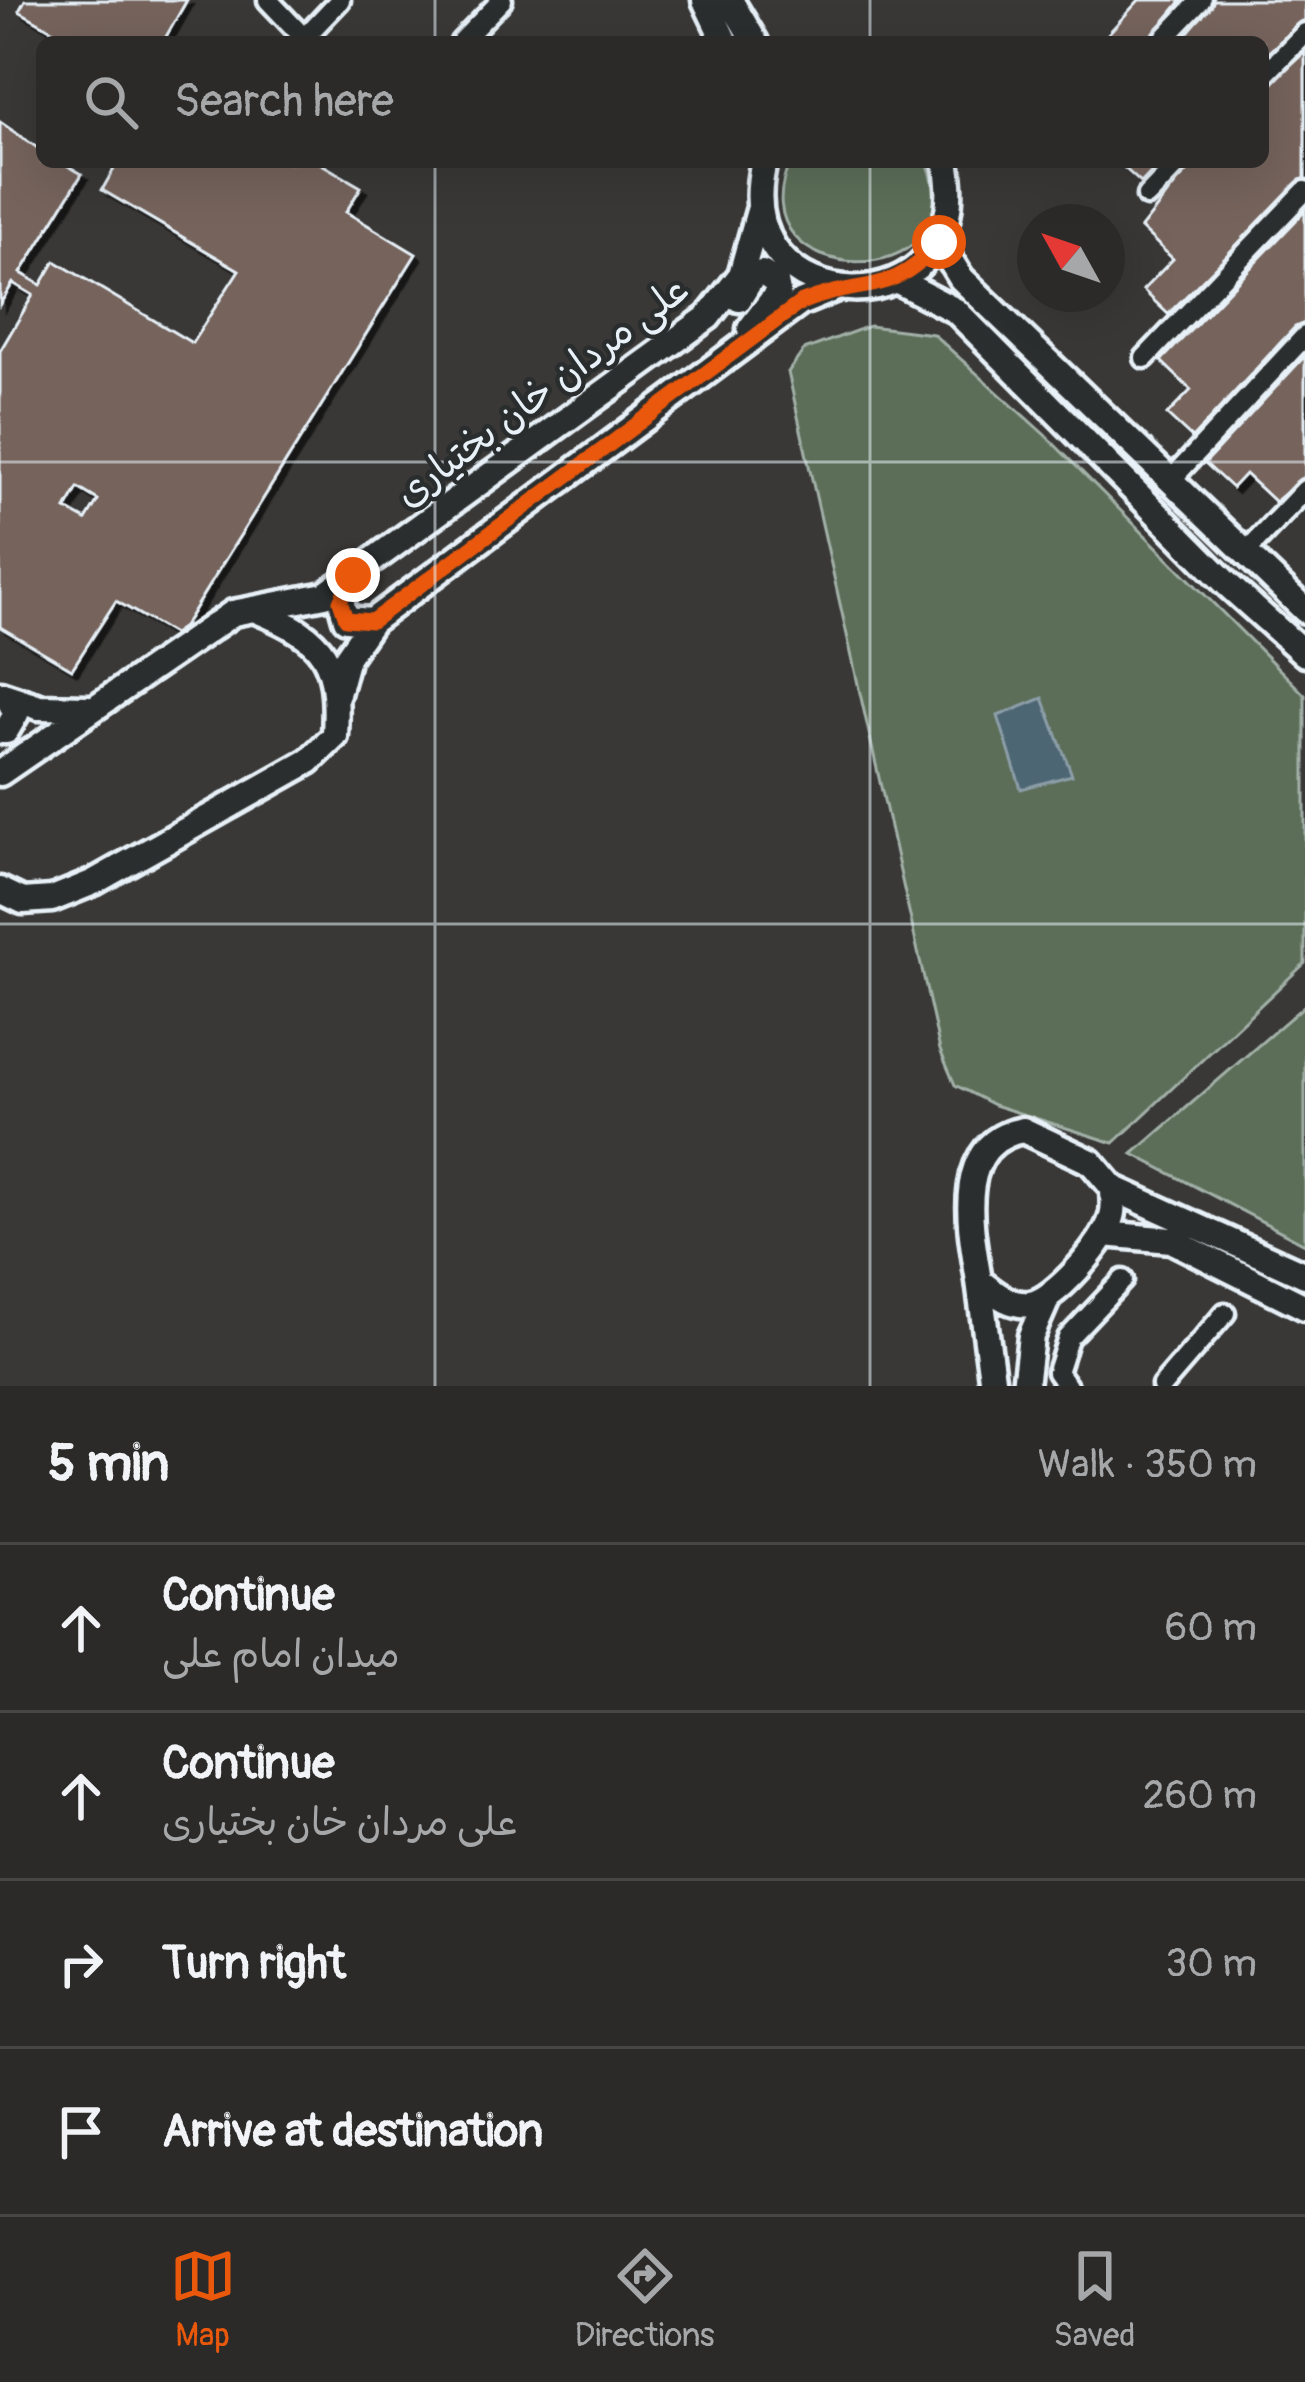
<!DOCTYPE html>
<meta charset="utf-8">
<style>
body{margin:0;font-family:Pangolin,"Playpen Sans Arabic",sans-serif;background:#373635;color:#f1f3f6}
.compass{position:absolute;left:1017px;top:204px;width:108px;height:108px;border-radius:50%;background:#2b2a29;box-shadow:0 12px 48px #0002;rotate:310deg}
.stop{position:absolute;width:36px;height:36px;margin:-27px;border:9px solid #ea580c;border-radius:50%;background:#fff}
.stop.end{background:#ea580c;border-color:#fff;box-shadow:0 3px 12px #0008}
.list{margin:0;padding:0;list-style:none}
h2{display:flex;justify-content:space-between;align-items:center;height:156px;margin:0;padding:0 48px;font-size:51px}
h2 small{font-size:39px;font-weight:400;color:#a6a7a8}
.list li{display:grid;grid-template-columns:78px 1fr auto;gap:36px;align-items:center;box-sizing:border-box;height:168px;padding:0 48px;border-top:3px solid #474646}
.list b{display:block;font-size:45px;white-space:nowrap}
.list p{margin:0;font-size:39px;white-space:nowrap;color:#a6a7a8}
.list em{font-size:39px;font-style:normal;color:#a6a7a8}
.icon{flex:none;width:66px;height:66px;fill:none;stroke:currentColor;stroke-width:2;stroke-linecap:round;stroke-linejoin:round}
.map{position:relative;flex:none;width:1305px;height:1386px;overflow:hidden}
.search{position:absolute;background:#2b2a29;box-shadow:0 12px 48px #0002;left:36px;right:36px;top:36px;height:132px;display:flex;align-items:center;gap:30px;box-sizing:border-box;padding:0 42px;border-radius:18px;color:#a6a7a8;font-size:45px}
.sheet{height:828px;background:#2b2a29}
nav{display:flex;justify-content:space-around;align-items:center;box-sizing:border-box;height:168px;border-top:3px solid #474646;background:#2b2a29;font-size:33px;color:#a6a7a8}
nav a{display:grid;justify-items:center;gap:6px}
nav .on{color:#ea580c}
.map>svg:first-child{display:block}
</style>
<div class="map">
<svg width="1305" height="1386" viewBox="0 0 1305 1386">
<defs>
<filter id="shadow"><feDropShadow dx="5.5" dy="5.5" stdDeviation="0" flood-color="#0009"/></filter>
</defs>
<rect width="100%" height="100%" fill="#393837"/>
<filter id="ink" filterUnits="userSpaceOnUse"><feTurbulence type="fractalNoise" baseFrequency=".00833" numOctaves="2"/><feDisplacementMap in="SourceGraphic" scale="24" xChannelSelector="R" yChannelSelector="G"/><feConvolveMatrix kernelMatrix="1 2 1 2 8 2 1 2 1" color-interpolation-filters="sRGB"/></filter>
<g filter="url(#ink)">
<!-- green -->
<path fill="#5c6e58" stroke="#a2b0a8" stroke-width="3" d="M 790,162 L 927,162 C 980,298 732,292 790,162 Z
M 869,326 L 933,334 L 1045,435 L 1305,695 L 1305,963 L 1114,1143 L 994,1105 L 955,1085 L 940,1050 L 788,372 L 804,350 Z
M 1305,1005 L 1305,1244 L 1133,1154 Z"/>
<!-- water -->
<path fill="#4e6673" stroke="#8c9ea8" stroke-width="3" d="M 1043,698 L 1072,775 L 1021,789 L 998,716 Z"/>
<!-- building -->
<path fill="#74635c" stroke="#e8f1f8" stroke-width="3" fill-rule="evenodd" filter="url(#shadow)" d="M 25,0 L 187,0 L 163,42 L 73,42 L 19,11 Z
M 1139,0 L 1182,0 L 1148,42 L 1112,42 L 1106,36 Z
M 1214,0 L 1305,0 L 1305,20 L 1263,57 L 1263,42 L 1180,42 Z
M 1305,52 L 1305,178 L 1168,314 L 1143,290 L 1173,259 L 1141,228 L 1193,162 L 1263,162 L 1263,89 Z
M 0,122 L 42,151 L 42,162 L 61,162 L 82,174 L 21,273 L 41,285 L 55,261 L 192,343 L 239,270 L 102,190 L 118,162 L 318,162 L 361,187 L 346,212 L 416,254 L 183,627 L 173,634 L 116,601 L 72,669 L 0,627 L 0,351 L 33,295 L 13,283 L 0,304 ZM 78,488 L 98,500 L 86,520 L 66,509 Z
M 1118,162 L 1161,162 L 1141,183 Z
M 1305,211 L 1305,323 L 1295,327 L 1192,438 L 1167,415 L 1191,390 L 1161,361 Z
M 1305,356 L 1305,477 L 1275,502 L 1245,474 L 1232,488 L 1205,463 Z"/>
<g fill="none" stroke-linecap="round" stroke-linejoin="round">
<defs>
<path id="street" d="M 268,0 L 308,42
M 304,38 L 340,0
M 461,42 L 502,0
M 1161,42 L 1201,0
M 1263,76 L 1305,33
M 1147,196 L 1180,162
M 1145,358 L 1305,191
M 1169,482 L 1305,336
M 1244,554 L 1305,490
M 1067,1386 L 1057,1372 L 1068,1338 L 1123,1280
M 1162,1386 L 1225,1313"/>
<path id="secondary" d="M 705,0 L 725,42
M 730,0 L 755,42
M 764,162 C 723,327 981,334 946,162
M 939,242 L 961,278 L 1305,610
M 898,281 L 956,311 L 1228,585 L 1305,654
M 739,299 L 753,276 L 762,273 L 776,282 L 778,292 L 750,329
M 352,577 L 341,601 L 346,619 L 372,621
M 0,694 L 39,707 L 88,708
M 337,694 L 347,657 L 372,621 L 800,303 L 834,289
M 0,731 L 6,731 L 16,714 L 8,698
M 0,773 L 233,613 L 325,595 L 708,317 L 741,275 L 759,211
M 0,890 L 23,901 L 52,899 L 94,882 L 309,761 L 335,736 C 339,660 327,639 256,610
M 1023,1130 L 1091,1162 L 1113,1188 C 1113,1197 1115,1208 1112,1217 C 1106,1241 1055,1301 1030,1304 C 1010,1307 994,1292 979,1281 C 971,1231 951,1143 1023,1130 Z
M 1113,1188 L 1305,1275
M 1104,1234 L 1171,1240 L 1305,1307
M 979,1281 L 993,1386
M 1025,1386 L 1031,1336 L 1048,1297"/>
</defs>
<!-- street casing -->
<use href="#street" stroke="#e8f1f8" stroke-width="27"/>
<!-- secondary casing -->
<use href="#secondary" stroke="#e8f1f8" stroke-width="33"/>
<!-- street -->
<use href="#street" stroke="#2a2d2e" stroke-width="18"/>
<!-- secondary -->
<use href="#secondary" stroke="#2a2d2e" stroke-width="24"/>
</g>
</g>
<g fill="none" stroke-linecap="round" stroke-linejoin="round" filter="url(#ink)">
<!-- route -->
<path stroke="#ea580c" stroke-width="15" d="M 353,575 L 340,601 L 346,619 L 372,621 L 800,303 C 859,278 892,299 939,242"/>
</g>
<!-- grid -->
<path fill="none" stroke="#e8f1f8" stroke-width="3" stroke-opacity="0.55" d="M 435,0 L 435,42M 870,0 L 870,42M 435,162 L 435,1386M 870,162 L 870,1386M 0,462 L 1305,462M 0,924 L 1305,924"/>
<g text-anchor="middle" stroke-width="9" stroke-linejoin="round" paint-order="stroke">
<!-- street labels -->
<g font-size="39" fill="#e8f1f8" stroke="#2a2d2e">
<text transform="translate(541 390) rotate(-37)" y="14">علی مردان خان بختیاری</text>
</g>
</g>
</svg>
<svg class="compass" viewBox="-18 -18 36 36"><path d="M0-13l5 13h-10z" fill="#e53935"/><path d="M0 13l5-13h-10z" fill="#a6a7a8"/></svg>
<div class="stop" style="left:939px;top:242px"></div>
<div class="stop end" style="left:353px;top:575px"></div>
<div class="search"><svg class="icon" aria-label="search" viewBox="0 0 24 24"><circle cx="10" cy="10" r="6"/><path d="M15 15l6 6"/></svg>Search here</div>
</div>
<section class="sheet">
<h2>5 min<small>Walk · 350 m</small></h2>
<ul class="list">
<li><svg class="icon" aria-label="ahead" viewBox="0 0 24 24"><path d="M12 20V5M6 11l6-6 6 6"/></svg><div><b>Continue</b><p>میدان امام علی</p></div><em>60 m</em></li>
<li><svg class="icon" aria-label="ahead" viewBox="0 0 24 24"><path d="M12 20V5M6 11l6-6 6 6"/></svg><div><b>Continue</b><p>علی مردان خان بختیاری</p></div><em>260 m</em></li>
<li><svg class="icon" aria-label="right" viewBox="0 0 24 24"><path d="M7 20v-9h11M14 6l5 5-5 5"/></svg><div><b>Turn right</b></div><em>30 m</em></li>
<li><svg class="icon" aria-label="arrive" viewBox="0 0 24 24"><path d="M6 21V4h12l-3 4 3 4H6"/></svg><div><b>Arrive at destination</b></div></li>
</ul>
</section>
<nav>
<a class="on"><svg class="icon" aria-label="map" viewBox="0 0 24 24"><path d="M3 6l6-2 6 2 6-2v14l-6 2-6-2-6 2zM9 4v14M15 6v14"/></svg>Map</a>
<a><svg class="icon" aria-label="directions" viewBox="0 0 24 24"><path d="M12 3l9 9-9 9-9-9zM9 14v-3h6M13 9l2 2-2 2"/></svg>Directions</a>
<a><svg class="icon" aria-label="saved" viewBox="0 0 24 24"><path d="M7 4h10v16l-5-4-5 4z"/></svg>Saved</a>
</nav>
